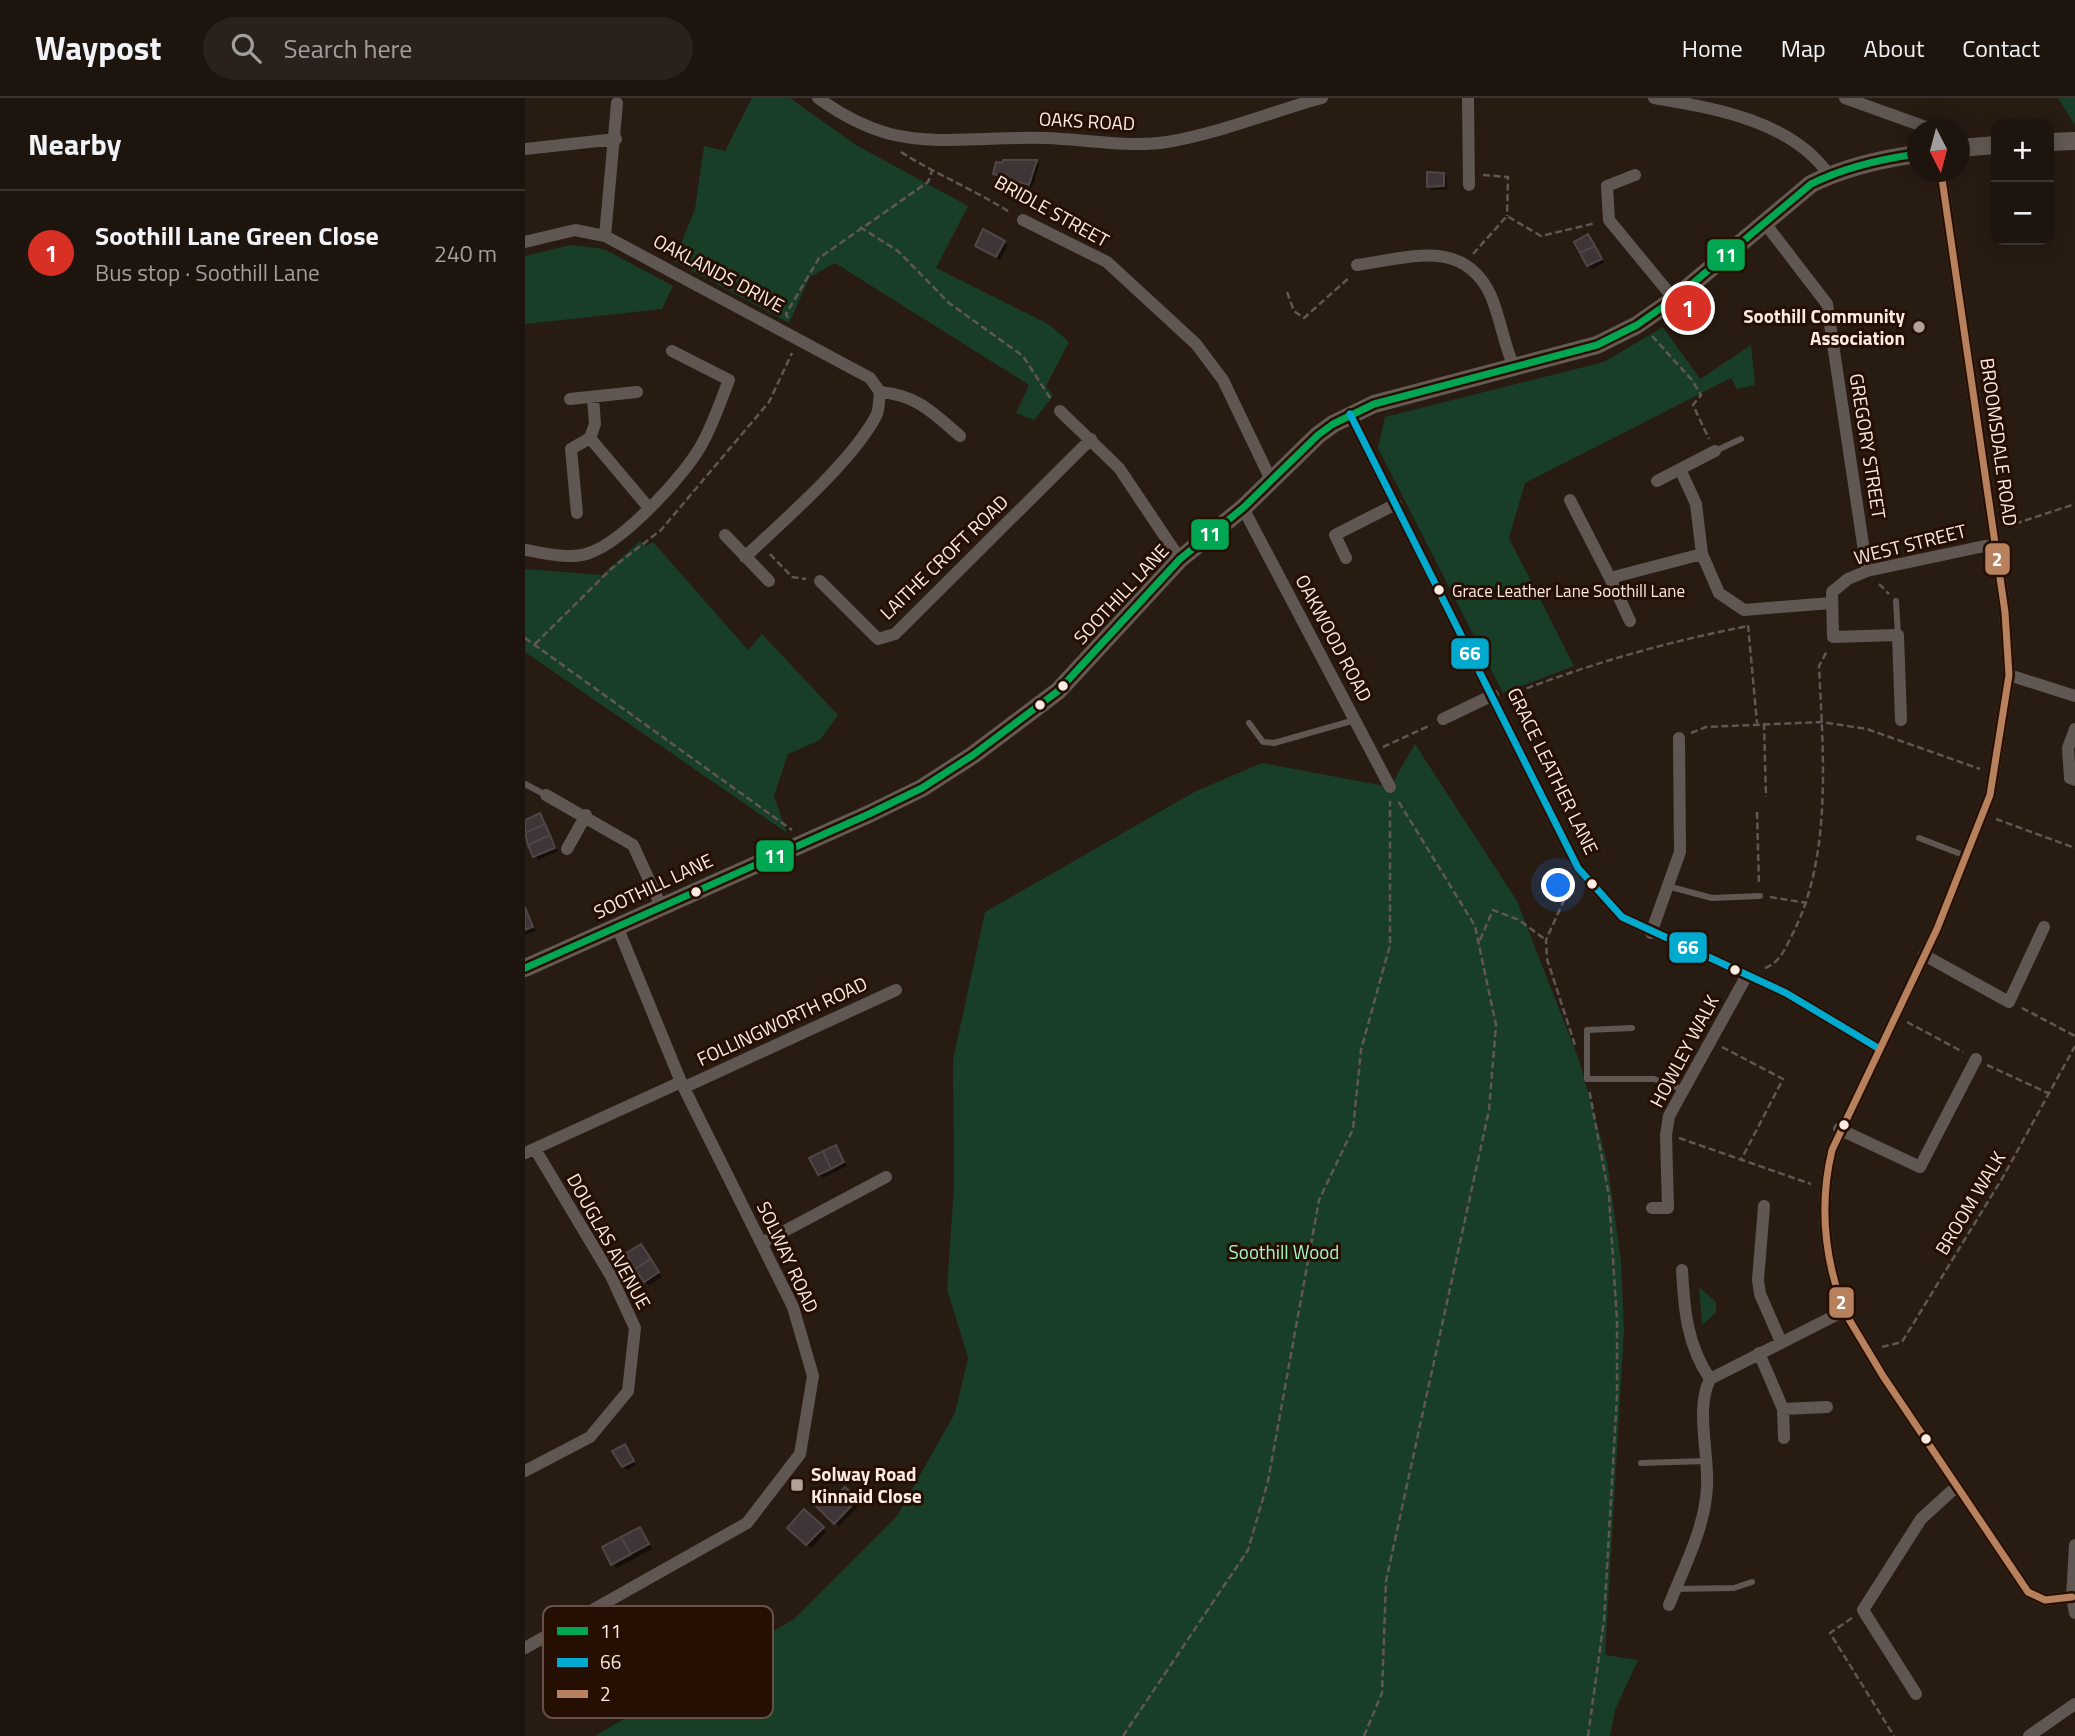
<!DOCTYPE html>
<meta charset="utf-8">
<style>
body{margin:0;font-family:"Titillium Web",sans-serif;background:#2b211c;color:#f1f3f6}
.controls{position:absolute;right:21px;top:21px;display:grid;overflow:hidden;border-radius:14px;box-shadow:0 4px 18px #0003}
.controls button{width:63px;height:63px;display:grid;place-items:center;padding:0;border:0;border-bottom:2px solid #3c332e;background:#1e140e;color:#f1f3f6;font:35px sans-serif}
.compass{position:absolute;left:1382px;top:21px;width:63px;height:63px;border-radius:50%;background:#1e140e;box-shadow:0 4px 18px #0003;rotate:174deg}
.you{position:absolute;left:1034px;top:788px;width:24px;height:24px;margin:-18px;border:5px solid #fff;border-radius:50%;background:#1a73e8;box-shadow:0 0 0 10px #1a73e833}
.badge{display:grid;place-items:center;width:46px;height:46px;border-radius:50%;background:#d93025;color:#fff;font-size:23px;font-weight:700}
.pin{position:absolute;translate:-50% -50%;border:4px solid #fff;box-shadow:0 2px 7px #0006}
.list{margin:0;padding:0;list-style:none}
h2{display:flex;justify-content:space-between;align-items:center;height:91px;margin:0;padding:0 28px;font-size:30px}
h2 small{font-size:23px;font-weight:400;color:#a19e9e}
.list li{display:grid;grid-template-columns:46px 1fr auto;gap:21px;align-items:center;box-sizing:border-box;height:126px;padding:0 28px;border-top:2px solid #3c332e}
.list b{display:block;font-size:26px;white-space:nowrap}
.list p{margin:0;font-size:23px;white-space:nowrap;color:#a19e9e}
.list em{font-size:23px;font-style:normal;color:#a19e9e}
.icon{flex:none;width:38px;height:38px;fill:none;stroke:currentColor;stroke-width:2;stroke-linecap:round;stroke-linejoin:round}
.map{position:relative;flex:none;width:1550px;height:1638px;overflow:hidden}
header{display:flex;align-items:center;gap:42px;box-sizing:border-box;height:98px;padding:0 35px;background:#1e140e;border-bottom:2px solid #3c332e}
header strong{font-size:33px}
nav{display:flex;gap:38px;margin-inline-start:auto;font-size:24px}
.search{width:490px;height:63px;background:#2b211c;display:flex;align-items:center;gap:18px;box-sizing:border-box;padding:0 24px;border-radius:38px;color:#a19e9e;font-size:26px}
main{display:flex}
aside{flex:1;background:#1e140e}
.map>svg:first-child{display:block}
</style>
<header>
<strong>Waypost</strong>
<div class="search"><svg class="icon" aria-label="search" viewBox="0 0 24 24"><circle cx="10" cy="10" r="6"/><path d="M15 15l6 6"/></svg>Search here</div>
<nav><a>Home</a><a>Map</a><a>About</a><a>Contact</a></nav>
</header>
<main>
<aside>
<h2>Nearby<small></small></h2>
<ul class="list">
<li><span class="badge">1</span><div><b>Soothill Lane Green Close</b><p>Bus stop · Soothill Lane</p></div><em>240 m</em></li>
</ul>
</aside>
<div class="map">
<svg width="1550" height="1638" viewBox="0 0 1550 1638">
<rect width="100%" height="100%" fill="#281b12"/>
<!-- green -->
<path fill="#183e28" d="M 227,0 L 265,0 L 331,47 L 443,108 L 411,170 L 525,227 L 544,244 L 521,288 L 528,298 L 509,322 L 491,315 L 504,287 L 310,165 L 285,179 L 264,225 L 149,163 L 170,111 L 179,48 L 200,53 Z
M 1533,0 L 1550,0 L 1550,27 Z
M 46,147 L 79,151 L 148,188 L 137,211 L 0,226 L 0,158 Z
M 1138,229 L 1175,281 L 1226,247 L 1230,287 L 1212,291 L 1206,280 L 1000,385 L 984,440 L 1049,568 L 978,595 L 853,350 L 860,319 L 1079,264 Z
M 115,443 L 121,448 L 128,444 L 223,552 L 237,536 L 313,617 L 295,642 L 263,656 L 249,698 L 262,735 L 0,554 L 0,471 L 77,477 Z
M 890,646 L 992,803 L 1054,962 L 1082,1063 L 1096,1163 L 1099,1232 L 1080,1557 L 1113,1562 L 1090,1612 L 1085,1638 L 70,1638 L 269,1521 L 372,1418 L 430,1315 L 443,1260 L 422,1191 L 429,1089 L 428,962 L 460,814 L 671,693 L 737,665 L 865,689 Z
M 1174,1189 L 1191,1204 L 1191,1215 L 1177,1227 Z"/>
<!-- shadow -->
<path fill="#0007" d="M 511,64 L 514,67 L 507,90 L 469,75 Z
M 918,76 L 922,80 L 922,91 L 907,92 L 904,88 Z
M 1063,138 L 1079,165 L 1067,171 L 1063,167 Z
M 479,144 L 483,148 L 475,162 L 452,148 Z
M 14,718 L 33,753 L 13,762 L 0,736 L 0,724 Z
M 0,808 L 11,833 L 0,837 Z
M 311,1049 L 322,1068 L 298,1080 L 294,1076 Z
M 119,1151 L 137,1179 L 124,1187 L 120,1183 Z
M 100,1348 L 111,1367 L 102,1372 L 98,1368 Z
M 320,1391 L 335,1406 L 314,1428 L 289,1403 L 310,1402 Z
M 279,1413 L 301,1434 L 286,1450 L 264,1430 Z
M 115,1431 L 127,1451 L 92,1470 L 88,1466 Z"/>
<!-- building -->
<path fill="#3f3536" stroke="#514647" stroke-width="2" d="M 478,62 L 512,62 L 504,87 L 468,76 L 471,64 L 477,65 Z
M 902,74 L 919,75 L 919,88 L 902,89 Z
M 458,131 L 480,143 L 471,159 L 450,148 Z
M 1063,136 L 1070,148 L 1055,155 L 1049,144 Z
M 1070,148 L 1077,161 L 1062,168 L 1055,155 Z
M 15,715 L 20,726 L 0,735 L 0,722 Z
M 20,726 L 25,737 L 3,747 L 0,735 Z
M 25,737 L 30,750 L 8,759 L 3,747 Z
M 0,809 L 8,829 L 0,832 Z
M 311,1047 L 319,1064 L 306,1071 L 298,1053 Z
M 298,1053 L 306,1071 L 293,1077 L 284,1060 Z
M 116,1146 L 126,1161 L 110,1171 L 101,1155 Z
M 126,1161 L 134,1174 L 119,1184 L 110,1171 Z
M 100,1346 L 109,1363 L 97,1369 L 87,1353 Z
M 320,1389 L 333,1401 L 309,1426 L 286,1403 L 299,1390 L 310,1399 Z
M 279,1411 L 299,1429 L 281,1447 L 262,1430 Z
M 115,1429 L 124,1446 L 106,1456 L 96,1439 Z
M 96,1439 L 106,1456 L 86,1467 L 77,1449 Z"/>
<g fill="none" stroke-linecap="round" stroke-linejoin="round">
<!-- path -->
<path stroke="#605753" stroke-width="2.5" stroke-dasharray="7 3.5" stroke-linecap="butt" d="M 376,54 C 412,77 450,92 486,115
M 958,77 L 983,79 L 982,118
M 335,129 L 373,153 L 424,205 L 498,258 L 527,303
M 948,156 L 982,118 L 1016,138 L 1071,125
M 762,194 L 769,213 L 779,220 L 825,179
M 263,220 L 261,216 L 294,160 L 403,84 L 407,73
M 1127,238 L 1167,282 L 1176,297 L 1168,307 L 1184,341
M 1480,429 L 1550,406
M 245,456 L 267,479 L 281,481
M 1354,486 L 1364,496
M 1223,527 L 1232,625
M 0,540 L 267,732
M 10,546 L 87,470 L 136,432 L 244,304 L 267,255
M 982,598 C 1060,567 1141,544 1223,528
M 1239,625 L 1241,699
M 1166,635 L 1181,629 L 1297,624 L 1342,631 L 1455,671
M 858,649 L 906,627
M 1232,714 L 1234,787
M 1471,721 L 1550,750
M 1048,782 L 1021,842 L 1022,861 L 1050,947
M 1245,799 L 1282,805
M 955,842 L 968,812 L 994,822 L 1021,842
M 1240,870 C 1255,864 1259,853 1266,839 C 1308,760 1298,655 1294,568 L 1302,553
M 1497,910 L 1550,938
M 1382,924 L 1438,954
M 1197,949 L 1258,981 L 1216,1062
M 1462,967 L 1523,995
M 1154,1040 L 1286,1086
M 1357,1249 L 1377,1244 L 1478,1079 L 1550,948
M 1327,1520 L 1305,1535 L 1369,1638
M 598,1638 L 723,1452 L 743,1383 L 794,1102 L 828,1031 L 836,952 L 865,847 L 865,703
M 839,1638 L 857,1595 L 861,1483 L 964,1012 L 971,927 L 950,828 L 872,701
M 1063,1638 L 1079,1522 L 1092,1297 L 1092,1223 L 1084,1098 L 1064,991"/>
<!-- service -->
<path stroke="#605752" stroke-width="6" d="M 1190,353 L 1216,341
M 1371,503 L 1373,537
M 724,625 L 738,644 L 749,645 L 830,622
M 0,686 L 21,697
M 1394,740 L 1441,758
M 1142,788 L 1187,800 L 1235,798
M 1107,930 L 1062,932 L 1062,981 L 1129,981 L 1159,992
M 1116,1365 L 1182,1363
M 1150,1491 L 1209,1490 L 1227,1484"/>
<!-- minor -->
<path stroke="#605752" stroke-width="12" d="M 293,0 C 315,16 339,29 365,36 C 413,48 470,38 520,40 C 560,41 602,50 642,44 C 696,35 745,14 797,0
M 943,0 L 944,87
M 1129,0 C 1189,10 1267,23 1304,77
M 1320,0 L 1409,32
M 0,51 L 91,41
M 1416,74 L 1480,514 L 1484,577 L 1465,697 L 1412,831 L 1307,1052 C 1294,1106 1300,1162 1319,1213 L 1358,1278 L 1503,1494 L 1520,1502 L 1547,1499
M 1110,77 L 1082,88 L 1084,122 L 1149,201
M 498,122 L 582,164 L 671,246 L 698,282 L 747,384
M 1239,124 L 1302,206 L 1342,473
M 80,138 L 92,5
M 0,144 L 50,132 L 80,138 L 345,280 L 355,294 C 354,301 354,310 352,316 C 329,362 258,423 220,459
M 832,167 C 884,160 939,139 966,198 C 976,222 979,248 990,271
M 355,294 C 392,297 408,315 435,338
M 45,301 L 112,294
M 535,313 L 594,370 L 655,461
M 825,316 L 1053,770 L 1097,819 L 1261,895 L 1353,950
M 65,340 L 124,410
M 1155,371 L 1171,406 L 1177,456 L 1194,495 L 1219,512 L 1306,505
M 1132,383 L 1190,353
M 1045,402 L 1085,480 L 1177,456
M 718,410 L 865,689
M 52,415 L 46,351 L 65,340 L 70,326 L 68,300
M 200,437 L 244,483
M 0,452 C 20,455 45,462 64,455 C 98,444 164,374 179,342 C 189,323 196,302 204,282 L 147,253
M 821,460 L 810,437 L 871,406
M 1085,480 L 1105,523
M 295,483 L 353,541 L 370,536 L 566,341
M 1484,577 L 1550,598
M 918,621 L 968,597
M 1376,622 L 1373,537 L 1308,539 L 1307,494 L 1323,481 L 1342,473 L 1469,446
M 1550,631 L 1543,650 L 1545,680 L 1550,682
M 21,697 L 108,747 L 136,808
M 42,751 L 61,717
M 1126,835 L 1155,754 L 1154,640
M 1399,857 L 1484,904 L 1519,829
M 160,989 L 371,892
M 1314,1031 L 1395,1069 L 1451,961
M 0,1055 L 156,984
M 1239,1108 L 1233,1182 L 1235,1196 L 1256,1244
M 1127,1110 L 1143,1110 L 1141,1037 L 1144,1018 L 1221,879
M 237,1145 L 361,1079
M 1234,1255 L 1258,1311 L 1302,1309
M 1185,1281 L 1319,1213
M 1258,1311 L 1259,1340
M 0,1373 L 65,1339 L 103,1293 L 110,1230 L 86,1178 L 10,1051
M 1550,1447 L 1547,1499 L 1550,1515
M 1144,1507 C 1159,1469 1180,1430 1182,1389 C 1184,1355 1170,1311 1185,1281 C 1162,1247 1159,1211 1157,1172
M 0,1550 L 222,1425 L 275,1356 L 288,1278 L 268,1209 L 156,984 L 92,828
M 1391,1596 L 1338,1512 L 1396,1421 L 1431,1389
M 1504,1638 L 1550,1606"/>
<!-- secondary -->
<path stroke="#645953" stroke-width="18" d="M 1524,44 L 1550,43
M 1434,50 L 1471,47
M 0,870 L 344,716 L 397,690 L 448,657 L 533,593 L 655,461 L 718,410 L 793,337 L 808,326 L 849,306 L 1072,247 L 1112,227 L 1149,201 L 1286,86 C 1320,69 1356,61 1392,56"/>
<defs>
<path id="bus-1" d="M 0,870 L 344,716 L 397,690 L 448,657 L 533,593 L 655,461 L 718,410 L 793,337 L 808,326 L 849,306 L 1072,247 L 1112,227 L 1149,201 L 1286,86 C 1320,69 1356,61 1392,56"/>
<path id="bus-2" d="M 825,316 L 1053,770 L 1097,819 L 1261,895 L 1353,950"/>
<path id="bus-3" d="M 1416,74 L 1480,514 L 1484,577 L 1465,697 L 1412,831 L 1307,1052 C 1294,1106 1300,1162 1319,1213 L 1358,1278 L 1503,1494 L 1520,1502 L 1547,1499"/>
</defs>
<!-- bus-1 casing -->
<use href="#bus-1" stroke="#250f03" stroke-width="12"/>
<!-- bus-2 casing -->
<use href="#bus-2" stroke="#250f03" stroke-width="12"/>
<!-- bus-3 casing -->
<use href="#bus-3" stroke="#250f03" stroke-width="12"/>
<!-- bus-1 -->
<use href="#bus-1" stroke="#00a651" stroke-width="7"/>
<!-- bus-2 -->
<use href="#bus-2" stroke="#00a9ce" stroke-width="7"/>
<!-- bus-3 -->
<use href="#bus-3" stroke="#b6815c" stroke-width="7"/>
</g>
<!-- markers -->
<g fill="#b1a299" stroke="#250f03" stroke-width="2.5">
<circle cx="1394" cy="229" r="7"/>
<rect x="265" y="1380" width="14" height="14" rx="3.5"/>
</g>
<g fill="#fbebe1" stroke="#250f03" stroke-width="2.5">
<circle cx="914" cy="492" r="6"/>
<circle cx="538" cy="588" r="6"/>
<circle cx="515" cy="607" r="6"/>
<circle cx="1067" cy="786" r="6"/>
<circle cx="171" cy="794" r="6"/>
<circle cx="1210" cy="872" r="6"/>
<circle cx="1319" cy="1027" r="6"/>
<circle cx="1401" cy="1341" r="6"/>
</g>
<g text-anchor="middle" stroke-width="6" stroke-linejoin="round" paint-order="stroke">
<!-- bus labels -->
<g font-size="17" fill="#fbebe1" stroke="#250f03" text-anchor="start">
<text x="927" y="499">Grace Leather Lane Soothill Lane</text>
</g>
<!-- street labels -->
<g font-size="19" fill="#fbebe1" stroke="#250f03">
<text transform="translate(562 23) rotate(3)" y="7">OAKS ROAD</text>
<text transform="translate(527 113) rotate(29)" y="7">BRIDLE STREET</text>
<text transform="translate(194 175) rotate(28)" y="7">OAKLANDS DRIVE</text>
<text transform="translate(1474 344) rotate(82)" y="7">BROOMSDALE ROAD</text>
<text transform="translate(1343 348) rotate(81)" y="7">GREGORY STREET</text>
<text transform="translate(1385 446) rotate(-14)" y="7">WEST STREET</text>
<text transform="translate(419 459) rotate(-44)" y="7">LAITHE CROFT ROAD</text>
<text transform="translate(596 496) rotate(-47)" y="7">SOOTHILL LANE</text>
<text transform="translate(809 540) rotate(62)" y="7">OAKWOOD ROAD</text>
<text transform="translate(1028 673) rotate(64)" y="7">GRACE LEATHER LANE</text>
<text transform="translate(128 788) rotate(-25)" y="7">SOOTHILL LANE</text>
<text transform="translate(257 923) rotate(-25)" y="7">FOLLINGWORTH ROAD</text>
<text transform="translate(1159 953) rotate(-62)" y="7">HOWLEY WALK</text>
<text transform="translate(1445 1105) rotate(-59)" y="7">BROOM WALK</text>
<text transform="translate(84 1143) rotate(61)" y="7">DOUGLAS AVENUE</text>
<text transform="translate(263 1159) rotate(65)" y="7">SOLWAY ROAD</text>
</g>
<!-- poi labels -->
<g font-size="19" font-weight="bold" fill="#fbebe1" stroke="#250f03" text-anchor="end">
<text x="1380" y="225">Soothill Community<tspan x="1380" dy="22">Association</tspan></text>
<text x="286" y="1383" text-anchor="start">Solway Road<tspan x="286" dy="22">Kinnaid Close</tspan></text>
</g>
<!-- park labels -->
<g font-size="19" fill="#a2f9c8" stroke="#250f03">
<text x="759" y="1161">Soothill Wood</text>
</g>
</g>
<!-- legend -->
<rect x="18" y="1508" width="230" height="112" rx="10" fill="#250f03" stroke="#655146" stroke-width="2"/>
<rect x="32" y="1529" width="31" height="8" fill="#00a651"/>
<rect x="32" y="1560" width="31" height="9" fill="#00a9ce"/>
<rect x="32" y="1592" width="31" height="8" fill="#b6815c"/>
<g font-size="19" fill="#fbebe1">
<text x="75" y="1540">11</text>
<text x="75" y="1571">66</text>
<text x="75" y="1603">2</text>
</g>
<g stroke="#250f03" stroke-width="2.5">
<rect x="1181" y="140" width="40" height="34" rx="7" fill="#00a651"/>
<rect x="665" y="420" width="40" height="33" rx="7" fill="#00a651"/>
<rect x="1459" y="444" width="27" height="34" rx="7" fill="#b6815c"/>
<rect x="925" y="539" width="40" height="33" rx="7" fill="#00a9ce"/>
<rect x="230" y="741" width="40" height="34" rx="7" fill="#00a651"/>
<rect x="1143" y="833" width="40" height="33" rx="7" fill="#00a9ce"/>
<rect x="1303" y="1188" width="27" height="33" rx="7" fill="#b6815c"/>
</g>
<g font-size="19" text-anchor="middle" font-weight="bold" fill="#fff">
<text x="1201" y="164">11</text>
<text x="685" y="443">11</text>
<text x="1472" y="468">2</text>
<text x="945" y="562">66</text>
<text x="250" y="765">11</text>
<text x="1163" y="856">66</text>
<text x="1316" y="1211">2</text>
</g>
</svg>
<div class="controls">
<button>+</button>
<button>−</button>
</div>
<svg class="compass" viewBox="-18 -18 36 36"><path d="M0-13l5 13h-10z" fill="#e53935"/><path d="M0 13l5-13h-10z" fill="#a19e9e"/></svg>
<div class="you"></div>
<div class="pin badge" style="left:1163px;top:210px">1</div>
</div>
</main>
